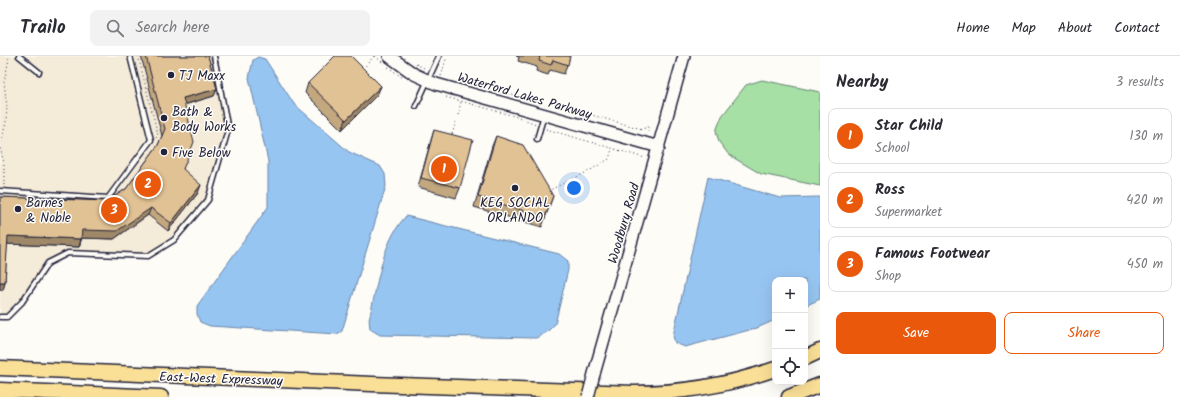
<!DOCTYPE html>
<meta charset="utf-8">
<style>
body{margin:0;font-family:Kalam,sans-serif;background:#f2f2f3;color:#2b2b33}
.controls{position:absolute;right:12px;bottom:12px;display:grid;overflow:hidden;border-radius:8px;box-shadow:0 4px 16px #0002}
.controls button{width:36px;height:36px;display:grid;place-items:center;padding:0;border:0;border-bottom:1px solid #e1e1e2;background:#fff;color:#2b2b33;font:20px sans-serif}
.you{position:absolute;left:574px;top:132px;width:14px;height:14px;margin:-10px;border:3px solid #fff;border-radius:50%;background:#1a73e8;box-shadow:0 0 0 6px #1a73e833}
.badge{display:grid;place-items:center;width:26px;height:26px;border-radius:50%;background:#ea580c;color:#fff;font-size:13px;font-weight:700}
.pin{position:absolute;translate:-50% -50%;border:2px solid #fff;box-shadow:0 1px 4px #0006}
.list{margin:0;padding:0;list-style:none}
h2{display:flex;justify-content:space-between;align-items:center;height:52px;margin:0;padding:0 16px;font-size:17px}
h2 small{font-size:13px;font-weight:400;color:#7c7c81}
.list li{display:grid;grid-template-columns:26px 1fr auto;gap:12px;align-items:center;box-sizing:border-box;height:56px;margin:0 8px 8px;padding:0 8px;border:1px solid #e1e1e2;border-radius:8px}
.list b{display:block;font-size:15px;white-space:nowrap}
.list p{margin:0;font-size:13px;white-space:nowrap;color:#7c7c81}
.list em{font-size:13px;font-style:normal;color:#7c7c81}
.actions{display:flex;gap:8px;padding:12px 16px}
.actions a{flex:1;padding:9px 0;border:1px solid #ea580c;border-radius:8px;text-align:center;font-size:14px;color:#ea580c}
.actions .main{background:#ea580c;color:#fff}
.icon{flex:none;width:22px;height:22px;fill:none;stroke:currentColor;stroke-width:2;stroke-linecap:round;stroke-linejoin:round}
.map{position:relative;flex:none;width:820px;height:341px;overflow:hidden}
header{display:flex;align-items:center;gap:24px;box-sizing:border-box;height:56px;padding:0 20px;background:#fff;border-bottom:1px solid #e1e1e2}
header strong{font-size:19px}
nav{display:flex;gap:22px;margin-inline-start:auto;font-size:14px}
.search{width:280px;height:36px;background:#f2f2f3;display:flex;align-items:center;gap:10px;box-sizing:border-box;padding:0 14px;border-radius:8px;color:#7c7c81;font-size:15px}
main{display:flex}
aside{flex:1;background:#fff}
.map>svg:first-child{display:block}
</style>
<header>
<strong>Trailo</strong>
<div class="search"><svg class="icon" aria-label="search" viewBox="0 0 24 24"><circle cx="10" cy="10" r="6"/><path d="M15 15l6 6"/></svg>Search here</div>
<nav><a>Home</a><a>Map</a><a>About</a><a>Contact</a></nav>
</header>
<main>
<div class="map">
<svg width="820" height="341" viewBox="0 0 820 341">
<rect width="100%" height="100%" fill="#fdfcf7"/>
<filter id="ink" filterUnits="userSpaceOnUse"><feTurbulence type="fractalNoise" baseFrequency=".025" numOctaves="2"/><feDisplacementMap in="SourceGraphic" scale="8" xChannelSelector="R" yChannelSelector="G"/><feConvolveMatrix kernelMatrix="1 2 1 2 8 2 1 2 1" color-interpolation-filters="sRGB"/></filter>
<g filter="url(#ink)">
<!-- built -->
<path fill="#f5ebd9" d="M 0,0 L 214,0 L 228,74 L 208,144 L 174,184 L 148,200 L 68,197 L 48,207 L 22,246 L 7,261 L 0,261 Z"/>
<!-- green -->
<path fill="#a6e0a5" stroke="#648170" d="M 762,24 L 820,36 L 820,130 L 761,118 L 729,99 L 719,86 L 716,75 L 722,60 L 746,29 Z"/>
<!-- water -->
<path fill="#97c5f1" stroke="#6884a8" d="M 258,1 L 265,3 L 294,48 L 349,96 L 380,110 L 385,118 L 386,130 L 342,275 L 337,278 L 210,270 L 200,266 L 197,258 L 197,250 L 268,151 L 268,105 L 249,22 L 253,4 Z
M 708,121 L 780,142 L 820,141 L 820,243 L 805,250 L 805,224 L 775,224 L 775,264 L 757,272 L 685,291 L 675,287 L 673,280 Z
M 406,160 L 559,198 L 568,205 L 568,214 L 555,268 L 547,276 L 536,282 L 380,279 L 370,273 L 369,263 C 378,228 381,187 406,160 Z"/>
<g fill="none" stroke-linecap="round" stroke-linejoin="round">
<defs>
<path id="lane" d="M 19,0 L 39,16
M 416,50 L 439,0
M 537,83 L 544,59
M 0,135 L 108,142 L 151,84 L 130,0
M 0,261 L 7,261 L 22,246 L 48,207 L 68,197 L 148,200 L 174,184 L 208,144 L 228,74 L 214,0"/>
<path id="secondary" d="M 389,0 L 414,18 L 436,28 L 659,91
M 594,318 L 684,0"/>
<path id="highway" d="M 805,302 L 820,295
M 0,312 L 372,328 L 634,337 C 682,337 729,329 775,313
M 0,334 L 161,341
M 789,341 L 820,329"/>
</defs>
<!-- lane casing -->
<use href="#lane" stroke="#22223b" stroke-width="7"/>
<!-- secondary casing -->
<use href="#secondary" stroke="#22223b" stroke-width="14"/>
<!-- highway casing -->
<use href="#highway" stroke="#22223b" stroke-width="17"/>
<!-- path -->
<path stroke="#22223b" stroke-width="1" stroke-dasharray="1 3" stroke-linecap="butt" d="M 138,0 L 158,79 L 156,82
M 375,0 L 382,6
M 416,8 L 424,12
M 388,11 L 403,22
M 363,13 L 374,0
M 441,20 L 447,0
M 493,34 L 537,45
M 446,41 L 518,61 L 536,68
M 559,50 L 642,73 L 648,71 L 648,76
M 458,59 L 461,46
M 546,73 L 645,102
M 452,78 L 456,66
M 4,129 L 4,107 L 0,91 L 6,66 L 7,51 L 4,26 L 9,3 L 6,0
M 548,135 L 589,115 L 609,103 L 612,93"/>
<!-- lane -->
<use href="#lane" stroke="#fdfcf7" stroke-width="4"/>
<!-- secondary -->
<use href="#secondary" stroke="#fdfcf7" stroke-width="11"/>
<!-- highway -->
<use href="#highway" stroke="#fadf96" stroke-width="14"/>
<defs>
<path id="secondary-bridge" d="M 588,341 L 594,318"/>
</defs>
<!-- secondary-bridge casing -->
<use href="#secondary-bridge" stroke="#22223b" stroke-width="14" stroke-linecap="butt"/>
<!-- secondary-bridge -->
<use href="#secondary-bridge" stroke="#fdfcf7" stroke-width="11"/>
</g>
<!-- wall -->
<path fill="#c2a77f" stroke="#22223b" d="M 141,0 L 208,0 L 217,33 L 214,40 L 184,49 L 183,114 L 198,137 L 168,175 L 148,159 L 114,183 L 82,182 L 79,191 L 7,188 L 5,226 L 3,234 L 0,234 L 0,141 L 107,145 L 126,133 L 158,89 L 162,80 Z
M 516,0 L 570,0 L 564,18 L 550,14 L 548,19 L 536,15 L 537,11 L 518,5 L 519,1 Z
M 308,27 L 381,30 L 377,39 L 342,74 L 305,37 Z
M 434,74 L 460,132 L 456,142 L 418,131 L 431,84 Z
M 496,80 L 553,140 L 542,171 L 474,151 L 492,90 Z"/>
<!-- shaded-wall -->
<path fill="#9e8868" stroke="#22223b" d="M 381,30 L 377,39 L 342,74 L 346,64 Z
M 217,33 L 214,40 L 180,50 L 183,42 Z
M 201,129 L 198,137 L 168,175 L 171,167 Z
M 151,152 L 148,159 L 114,183 L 79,182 L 82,174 Z
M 8,180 L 81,183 L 79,191 L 5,188 Z
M 0,226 L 5,226 L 3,234 L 0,234 Z"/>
<!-- building -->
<path fill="#e1c294" stroke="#22223b" d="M 146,0 L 208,0 L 217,33 L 183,42 L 194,86 L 183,113 L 201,129 L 171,167 L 151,152 L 117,175 L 82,174 L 81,183 L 8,180 L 5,226 L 0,226 L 0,141 L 107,145 L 126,133 L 158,89 L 165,73 Z
M 335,0 L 351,0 L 381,30 L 346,64 L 308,27 Z
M 537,0 L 570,0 L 568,9 L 553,4 L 551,9 L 539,5 L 540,1 Z
M 434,74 L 473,84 L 460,132 L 421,122 Z
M 496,80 L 523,89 L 553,140 L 545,161 L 478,141 Z"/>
</g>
<!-- markers -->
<g fill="#22223b" stroke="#fdfcf7" stroke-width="1.5">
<circle cx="171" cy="19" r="4"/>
<circle cx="164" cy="62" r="4"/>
<circle cx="164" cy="96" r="4"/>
<circle cx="515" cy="132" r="4"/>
<circle cx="18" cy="153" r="4"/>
</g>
<g text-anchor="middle" stroke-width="3" stroke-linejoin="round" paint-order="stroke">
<!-- poi labels -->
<g font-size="13" fill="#22223b" stroke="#fdfcf7" text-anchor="start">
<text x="179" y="24">TJ Maxx</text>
<text x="172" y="60">Bath &amp;<tspan x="172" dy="15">Body Works</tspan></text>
<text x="172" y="101">Five Below</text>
<text x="26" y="151">Barnes<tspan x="26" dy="15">&amp; Noble</tspan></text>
<text x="515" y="151" text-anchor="middle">KEG SOCIAL<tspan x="515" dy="15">ORLANDO</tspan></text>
</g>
<!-- street labels -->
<g font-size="13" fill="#22223b" stroke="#fdfcf7">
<text transform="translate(525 39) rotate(16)" y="5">Waterford Lakes Parkway</text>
<text transform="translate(623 167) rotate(-74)" y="5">Woodbury Road</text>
<text transform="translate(221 322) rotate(2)" y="5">East-West Expressway</text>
</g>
</g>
</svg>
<div class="controls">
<button>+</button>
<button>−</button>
<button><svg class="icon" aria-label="locate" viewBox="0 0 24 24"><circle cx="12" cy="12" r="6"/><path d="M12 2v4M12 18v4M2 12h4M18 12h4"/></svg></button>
</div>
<div class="you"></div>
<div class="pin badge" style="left:444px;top:113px">1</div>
<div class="pin badge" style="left:148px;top:128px">2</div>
<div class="pin badge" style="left:114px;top:154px">3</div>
</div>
<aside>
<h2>Nearby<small>3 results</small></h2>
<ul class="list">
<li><span class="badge">1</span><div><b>Star Child</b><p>School</p></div><em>130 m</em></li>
<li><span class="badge">2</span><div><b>Ross</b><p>Supermarket</p></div><em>420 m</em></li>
<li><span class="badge">3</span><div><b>Famous Footwear</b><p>Shop</p></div><em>450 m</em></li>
</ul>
<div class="actions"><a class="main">Save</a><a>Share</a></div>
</aside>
</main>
